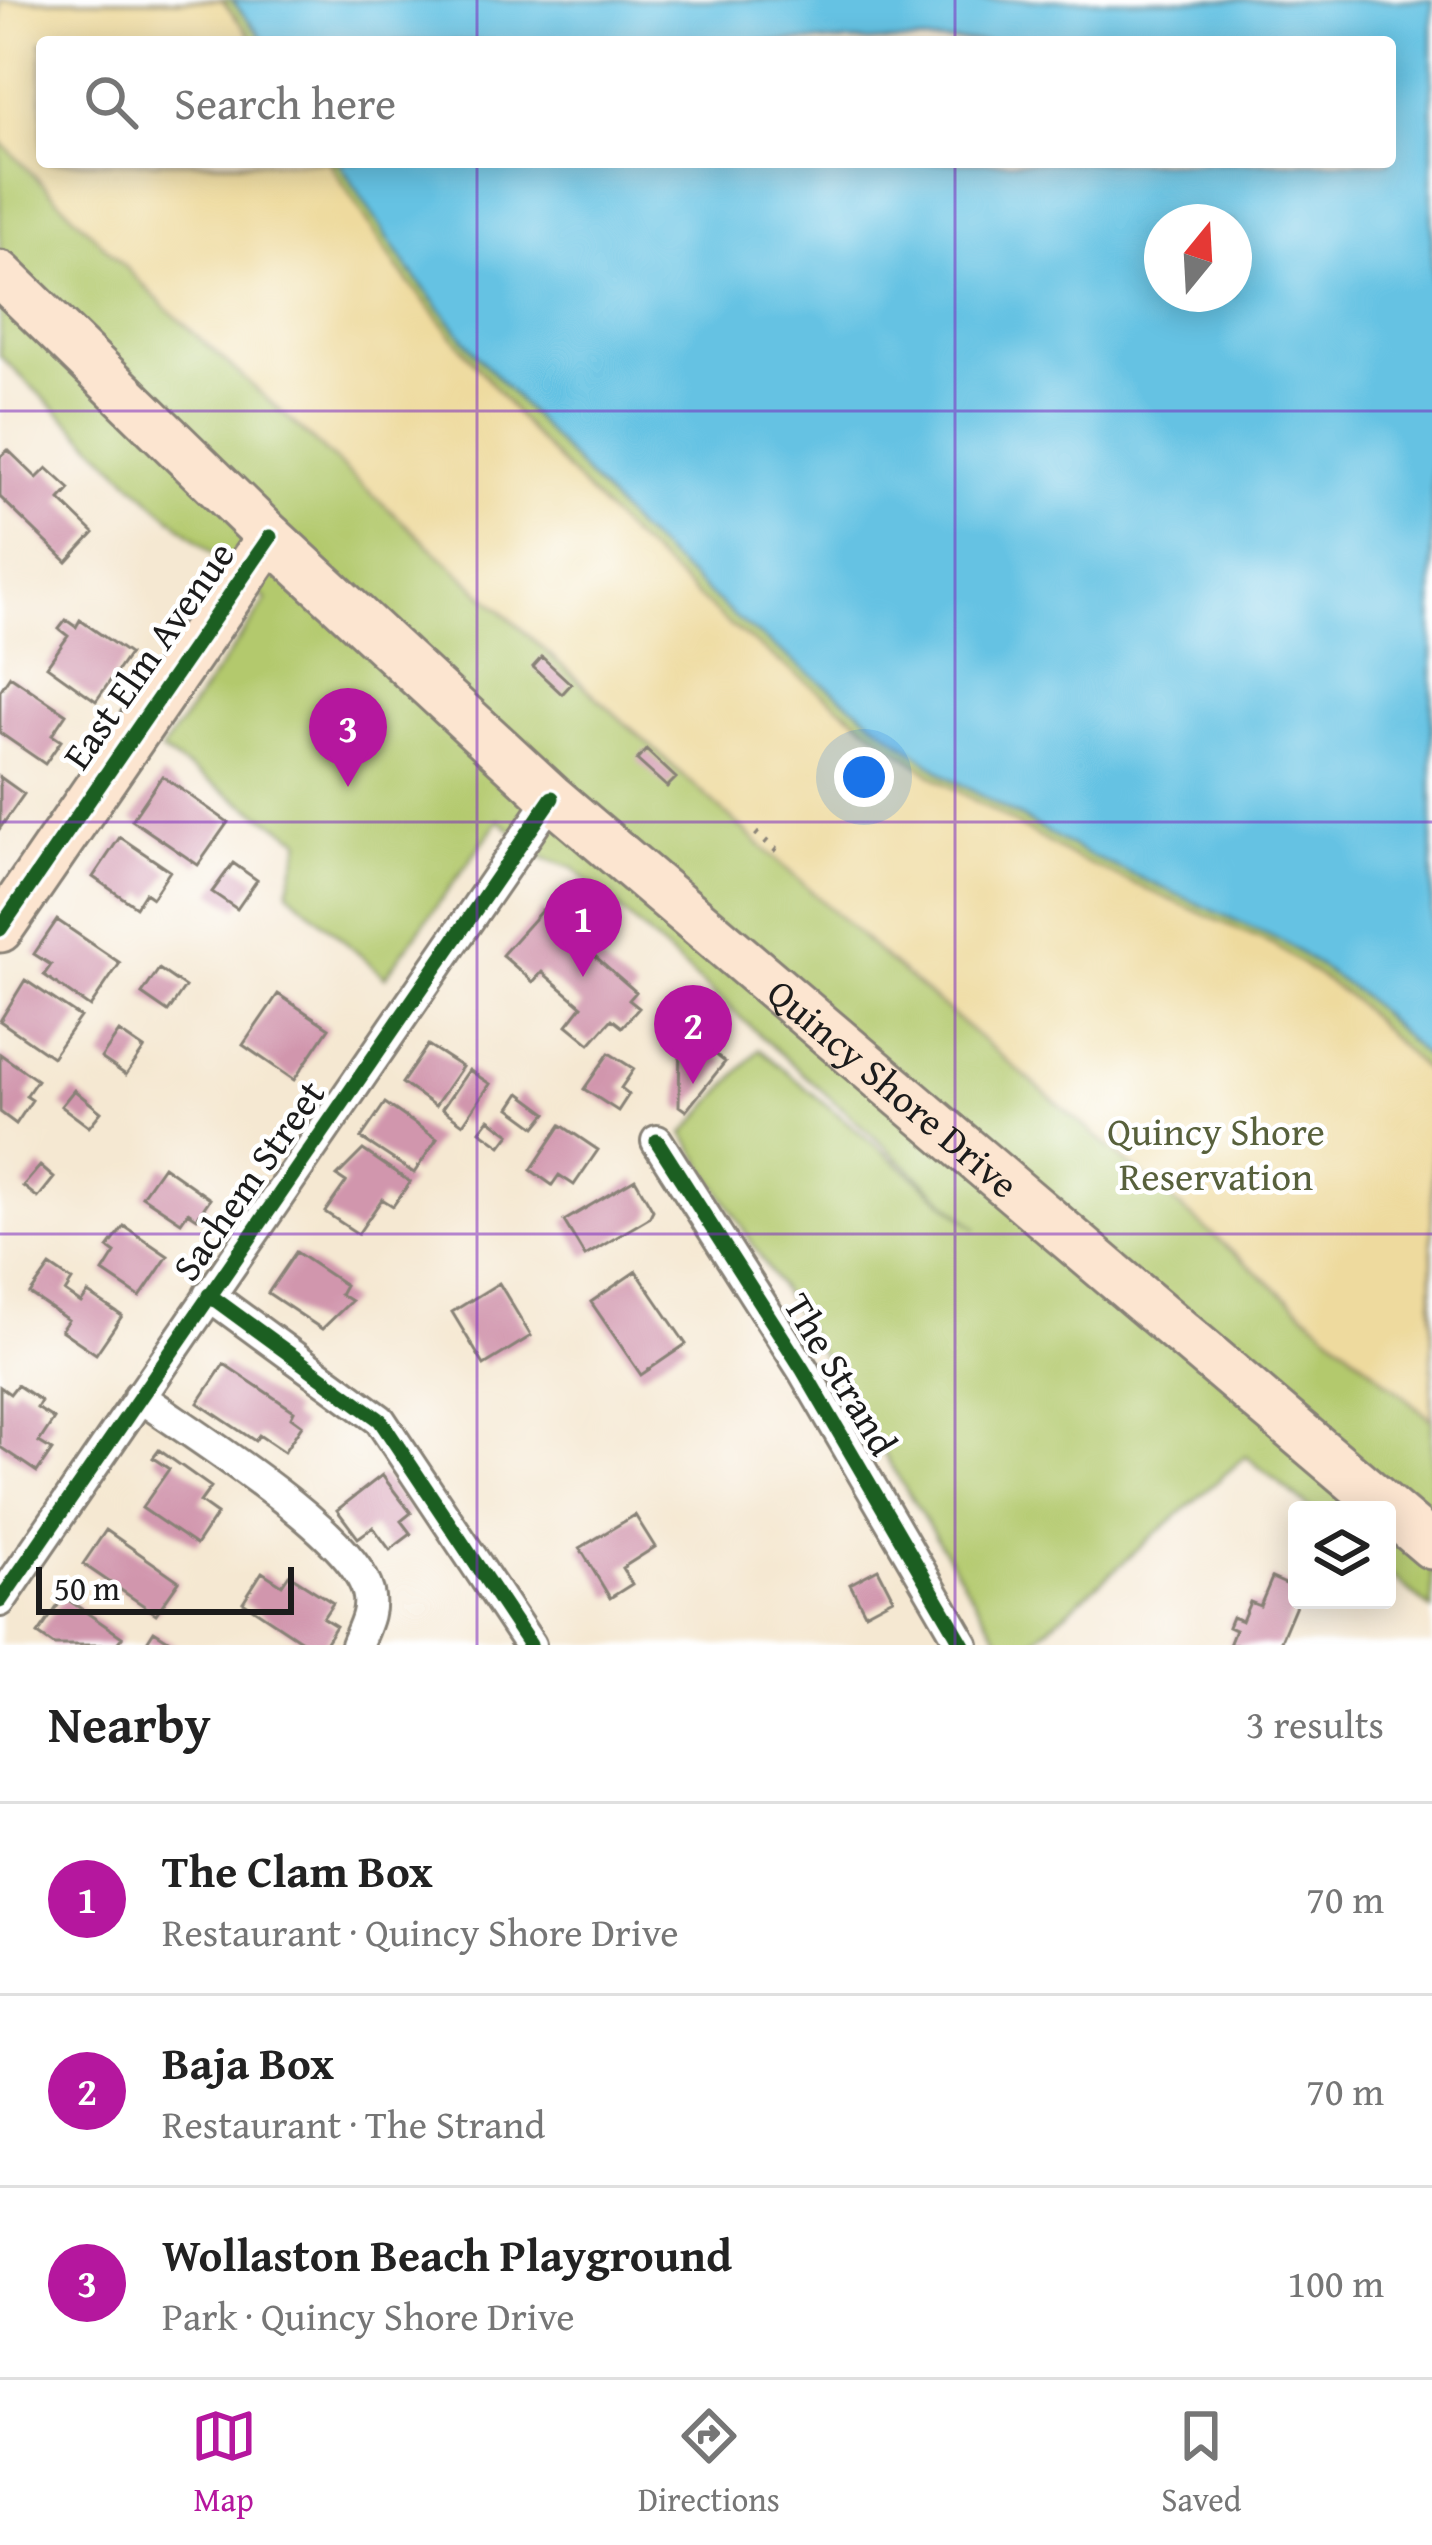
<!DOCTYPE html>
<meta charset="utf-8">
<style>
body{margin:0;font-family:"Gentium Book Plus",serif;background:#f6f6f6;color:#222}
.controls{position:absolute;right:36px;bottom:36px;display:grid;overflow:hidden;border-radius:12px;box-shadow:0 6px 30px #0003}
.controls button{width:108px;height:108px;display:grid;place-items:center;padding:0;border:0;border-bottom:3px solid #e0e0e0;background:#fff;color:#222;font:60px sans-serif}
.compass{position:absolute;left:1144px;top:204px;width:108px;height:108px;border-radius:50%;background:#fff;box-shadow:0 6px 30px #0003;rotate:18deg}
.scale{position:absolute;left:36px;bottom:30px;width:258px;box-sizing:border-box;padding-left:12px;border:6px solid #1c1c1c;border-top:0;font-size:33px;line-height:42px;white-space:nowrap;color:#1c1c1c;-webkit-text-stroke:9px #fff;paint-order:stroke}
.you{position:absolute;left:864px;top:777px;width:42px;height:42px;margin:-30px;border:9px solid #fff;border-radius:50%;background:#1a73e8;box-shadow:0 0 0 18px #1a73e833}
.badge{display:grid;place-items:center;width:78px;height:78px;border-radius:50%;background:#b5179e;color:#fff;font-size:39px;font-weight:700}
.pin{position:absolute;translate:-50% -99px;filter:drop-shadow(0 3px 6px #0008)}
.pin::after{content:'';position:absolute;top:63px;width:42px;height:36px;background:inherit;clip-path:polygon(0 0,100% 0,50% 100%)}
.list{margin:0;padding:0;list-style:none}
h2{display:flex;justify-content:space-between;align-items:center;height:156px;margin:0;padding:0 48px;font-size:51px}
h2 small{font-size:39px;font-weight:400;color:#767676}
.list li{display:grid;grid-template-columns:78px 1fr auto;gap:36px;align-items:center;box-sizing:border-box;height:192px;padding:0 48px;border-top:3px solid #e0e0e0}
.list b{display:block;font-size:45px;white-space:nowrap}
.list p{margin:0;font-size:39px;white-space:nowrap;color:#767676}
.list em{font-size:39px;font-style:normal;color:#767676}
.icon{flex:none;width:66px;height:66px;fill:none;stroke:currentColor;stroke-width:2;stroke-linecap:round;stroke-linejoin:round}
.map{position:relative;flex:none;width:1432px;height:1645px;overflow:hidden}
.search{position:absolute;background:#fff;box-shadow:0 6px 30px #0003;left:36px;right:36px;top:36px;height:132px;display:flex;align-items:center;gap:30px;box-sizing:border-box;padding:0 42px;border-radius:12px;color:#767676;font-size:45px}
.sheet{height:732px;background:#fff}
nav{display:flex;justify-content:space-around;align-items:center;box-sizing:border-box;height:168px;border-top:3px solid #e0e0e0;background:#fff;font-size:33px;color:#767676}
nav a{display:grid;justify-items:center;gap:6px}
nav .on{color:#b5179e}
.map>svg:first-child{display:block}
</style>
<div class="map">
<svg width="1432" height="1645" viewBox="0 0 1432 1645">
<rect width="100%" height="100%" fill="#fff"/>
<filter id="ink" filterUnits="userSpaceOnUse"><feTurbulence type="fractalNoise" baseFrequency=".00833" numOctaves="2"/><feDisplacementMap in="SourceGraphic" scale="24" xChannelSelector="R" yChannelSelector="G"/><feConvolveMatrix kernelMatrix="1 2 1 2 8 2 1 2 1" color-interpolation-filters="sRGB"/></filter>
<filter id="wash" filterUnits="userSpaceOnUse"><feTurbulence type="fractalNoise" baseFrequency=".004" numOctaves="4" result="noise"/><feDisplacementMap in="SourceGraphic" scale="48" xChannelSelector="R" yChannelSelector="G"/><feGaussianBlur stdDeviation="2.7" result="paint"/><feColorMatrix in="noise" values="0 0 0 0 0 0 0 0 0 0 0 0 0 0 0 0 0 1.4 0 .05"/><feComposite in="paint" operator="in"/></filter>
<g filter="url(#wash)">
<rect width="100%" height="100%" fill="#f5e8d2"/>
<!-- green -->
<path fill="#b3c96d" stroke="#687244" stroke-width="3" d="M 0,0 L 232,0 L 265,42 L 42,42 L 42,162 L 339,162 L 407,267 L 477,355 L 634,527 L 945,776 L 1084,853 L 1284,942 L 1361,995 L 1432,1063 L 1432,1610 L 1387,1572 L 1387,1510 L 1312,1510 L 1246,1456 L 1028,1645 L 1003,1645 L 684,1134 L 759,1049 L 977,1229 L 573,868 L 544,858 L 499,820 L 385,977 L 288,891 L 301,840 L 161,751 L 267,600 L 155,504 L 0,356 Z"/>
<!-- sand -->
<path fill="#eeda9e" stroke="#857b5d" stroke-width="3" d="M 0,0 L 222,0 L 255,42 L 42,42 L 42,162 L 329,162 L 399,270 L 530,431 L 624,530 L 726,622 L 937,779 L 1075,858 L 1276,946 L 1352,999 L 1432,1077 L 1432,1420 L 884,957 L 163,305 L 0,141 Z"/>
<!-- water -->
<path fill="#65c2e3" stroke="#406f80" stroke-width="3" fill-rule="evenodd" d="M 232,0 L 1432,0 L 1432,1063 L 1361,995 L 1284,942 L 1084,853 L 945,775 L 737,619 L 634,527 L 477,355 L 407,267 L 339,162 L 1390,162 L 1390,42 L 265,42 ZM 1162,222 L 1234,222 L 1234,294 L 1162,294 Z"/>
<g id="blocks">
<!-- building -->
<path fill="#d196ad" d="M 8,450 L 37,478 L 47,468 L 70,489 L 60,500 L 94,533 L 67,562 L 0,497 L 0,457 Z
M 66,620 L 76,627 L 80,620 L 129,654 L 96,701 L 47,666 L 68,636 L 59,629 Z
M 542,657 L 571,684 L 562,694 L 533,667 Z
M 10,676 L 66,714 L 52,735 L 61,741 L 45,764 L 0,733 L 0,691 Z
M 646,750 L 676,778 L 667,787 L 637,760 Z
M 162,776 L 228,822 L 198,865 L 132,820 Z
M 0,777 L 24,794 L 0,828 Z
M 120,837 L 170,871 L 152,898 L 145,893 L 136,907 L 93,877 Z
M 233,863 L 257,880 L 237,909 L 212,892 Z
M 542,910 L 636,992 L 629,1000 L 639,1008 L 622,1027 L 612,1019 L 590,1044 L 567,1025 L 582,1006 L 542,972 L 533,982 L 502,955 Z
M 57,920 L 120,963 L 90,1007 L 44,975 L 51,965 L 34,954 Z
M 159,969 L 185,987 L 168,1012 L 142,994 Z
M 25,980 L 80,1017 L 52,1057 L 0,1021 Z
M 278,994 L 329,1028 L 294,1080 L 243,1045 Z
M 686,1030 L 725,1062 L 686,1111 L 679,1106 L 680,1038 Z
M 119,1032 L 144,1049 L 126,1075 L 101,1058 Z
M 428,1045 L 462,1067 L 435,1106 L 402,1083 Z
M 609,1053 L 634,1069 L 621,1088 L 629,1094 L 618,1111 L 584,1089 Z
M 0,1054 L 37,1080 L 26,1096 L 32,1100 L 16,1124 L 0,1112 Z
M 469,1070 L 490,1084 L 463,1124 L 442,1109 Z
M 74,1090 L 101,1112 L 89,1127 L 61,1106 Z
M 520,1093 L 547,1113 L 536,1127 L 510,1108 Z
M 385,1103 L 437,1139 L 414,1173 L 361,1138 Z
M 489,1119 L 510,1134 L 501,1146 L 480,1131 Z
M 561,1125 L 598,1150 L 574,1185 L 559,1175 L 552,1185 L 531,1170 Z
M 363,1150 L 410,1182 L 393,1206 L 382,1199 L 358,1234 L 325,1212 L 346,1182 L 337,1176 Z
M 40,1166 L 54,1178 L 38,1198 L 23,1186 Z
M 163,1166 L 210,1199 L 197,1218 L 188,1212 L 181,1222 L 142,1196 Z
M 635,1179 L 653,1210 L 649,1218 L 585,1256 L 564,1221 Z
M 124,1226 L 168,1256 L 140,1297 L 103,1272 L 115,1253 L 108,1248 Z
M 296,1252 L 345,1285 L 340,1294 L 351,1301 L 322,1329 L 268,1293 Z
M 50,1266 L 72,1281 L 65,1292 L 81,1303 L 88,1293 L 122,1316 L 96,1354 L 61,1330 L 68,1320 L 30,1294 Z
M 636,1271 L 686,1344 L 641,1375 L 591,1302 Z
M 499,1283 L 531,1336 L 484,1365 L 452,1312 Z
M 224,1364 L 294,1411 L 291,1417 L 302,1425 L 284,1452 L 259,1435 L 255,1441 L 198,1403 Z
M 17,1385 L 41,1401 L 37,1408 L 54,1419 L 39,1442 L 52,1450 L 37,1472 L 0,1447 L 0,1387 L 10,1394 Z
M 159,1450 L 211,1487 L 200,1502 L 217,1514 L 196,1545 L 142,1508 L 169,1469 L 153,1458 Z
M 382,1475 L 411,1513 L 401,1521 L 411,1534 L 390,1550 L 373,1527 L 358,1538 L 337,1510 Z
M 635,1515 L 655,1547 L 622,1568 L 632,1584 L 610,1598 L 580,1548 Z
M 106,1530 L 179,1581 L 156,1614 L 83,1564 Z
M 878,1569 L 893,1598 L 865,1613 L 850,1584 Z
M 262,1572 L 282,1585 L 289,1575 L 333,1603 L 323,1618 L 336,1626 L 324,1645 L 308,1645 L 243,1602 Z
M 1272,1578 L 1297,1589 L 1298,1600 L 1279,1645 L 1229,1645 L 1235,1630 L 1228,1627 L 1232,1617 L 1242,1621 L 1250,1602 L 1260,1606 Z
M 64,1597 L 122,1637 L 116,1645 L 54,1645 L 38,1634 Z
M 154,1631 L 176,1645 L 145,1645 Z"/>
</g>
</g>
<g filter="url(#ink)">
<use href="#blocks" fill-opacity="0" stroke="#888277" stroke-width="3"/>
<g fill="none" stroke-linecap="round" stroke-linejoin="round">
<defs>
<path id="street" d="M 657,1141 L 803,1370 L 963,1645
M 209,1295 L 380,1420 L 530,1645
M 139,1396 C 192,1434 352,1532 368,1592 C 373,1611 363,1628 356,1645
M 0,1601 L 552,798"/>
<g id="secondary">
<path id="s1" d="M 0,274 L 270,537 L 552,798 L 1432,1546"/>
<path d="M 0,929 L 270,537"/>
</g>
</defs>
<!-- street casing -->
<use href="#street" stroke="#888277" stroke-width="36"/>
<!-- secondary casing -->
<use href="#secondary" stroke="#888277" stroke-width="51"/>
<!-- path -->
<path stroke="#888277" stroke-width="6" stroke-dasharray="3 9" stroke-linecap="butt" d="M 756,833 L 777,851"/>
<!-- street -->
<use href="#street" stroke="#fff" stroke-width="30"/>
<!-- secondary -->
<use href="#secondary" stroke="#fce5d0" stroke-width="45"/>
<defs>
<path id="cycleway" d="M 0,929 L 270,537
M 657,1141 L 803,1370 L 963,1645
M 209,1295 L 380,1420 L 530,1645
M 0,1601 L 552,798"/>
</defs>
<!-- cycleway casing -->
<use href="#cycleway" stroke="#fff" stroke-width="22"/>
<!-- cycleway -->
<use href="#cycleway" stroke="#1b5e20" stroke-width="15"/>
</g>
</g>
<!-- grid -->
<path fill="none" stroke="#7b2cbf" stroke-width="3" stroke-opacity="0.55" d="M 477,0 L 477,42M 955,0 L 955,42M 477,162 L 477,1645M 955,162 L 955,1645M 0,411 L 1432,411M 0,822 L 1432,822M 0,1234 L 1432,1234"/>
<g text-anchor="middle" stroke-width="9" stroke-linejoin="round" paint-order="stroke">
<!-- street labels -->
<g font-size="39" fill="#1c1c1c" stroke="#fff">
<text transform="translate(148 655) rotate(-55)" y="14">East Elm Avenue</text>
<text dy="14" stroke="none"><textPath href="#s1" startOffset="1209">Quincy Shore Drive</textPath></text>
<text transform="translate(248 1180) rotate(-55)" y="14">Sachem Street</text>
<text transform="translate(841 1374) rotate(59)" y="14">The Strand</text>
</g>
<!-- park labels -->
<g font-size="39" fill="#58613c" stroke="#fff">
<text x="1216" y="1145">Quincy Shore<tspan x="1216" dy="45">Reservation</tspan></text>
</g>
</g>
</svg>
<div class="controls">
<button><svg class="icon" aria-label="layers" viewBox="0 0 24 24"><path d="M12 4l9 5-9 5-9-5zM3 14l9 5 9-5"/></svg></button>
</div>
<svg class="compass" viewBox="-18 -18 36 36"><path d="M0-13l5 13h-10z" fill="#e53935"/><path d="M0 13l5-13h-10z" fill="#767676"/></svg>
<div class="scale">50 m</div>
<div class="you"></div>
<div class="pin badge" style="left:583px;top:977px">1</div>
<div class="pin badge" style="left:693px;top:1084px">2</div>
<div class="pin badge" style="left:348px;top:787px">3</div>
<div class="search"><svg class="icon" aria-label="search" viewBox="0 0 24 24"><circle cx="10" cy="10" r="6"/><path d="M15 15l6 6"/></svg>Search here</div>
</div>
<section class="sheet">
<h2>Nearby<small>3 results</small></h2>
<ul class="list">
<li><span class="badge">1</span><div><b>The Clam Box</b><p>Restaurant · Quincy Shore Drive</p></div><em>70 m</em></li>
<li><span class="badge">2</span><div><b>Baja Box</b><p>Restaurant · The Strand</p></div><em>70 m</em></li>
<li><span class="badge">3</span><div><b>Wollaston Beach Playground</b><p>Park · Quincy Shore Drive</p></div><em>100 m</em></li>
</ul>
</section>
<nav>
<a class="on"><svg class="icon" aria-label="map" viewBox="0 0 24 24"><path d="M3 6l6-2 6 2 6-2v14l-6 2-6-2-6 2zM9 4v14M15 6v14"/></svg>Map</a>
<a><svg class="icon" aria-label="directions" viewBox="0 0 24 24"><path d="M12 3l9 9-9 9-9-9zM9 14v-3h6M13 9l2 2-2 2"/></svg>Directions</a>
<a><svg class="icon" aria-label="saved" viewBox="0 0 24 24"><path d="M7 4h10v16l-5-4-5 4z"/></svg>Saved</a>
</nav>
